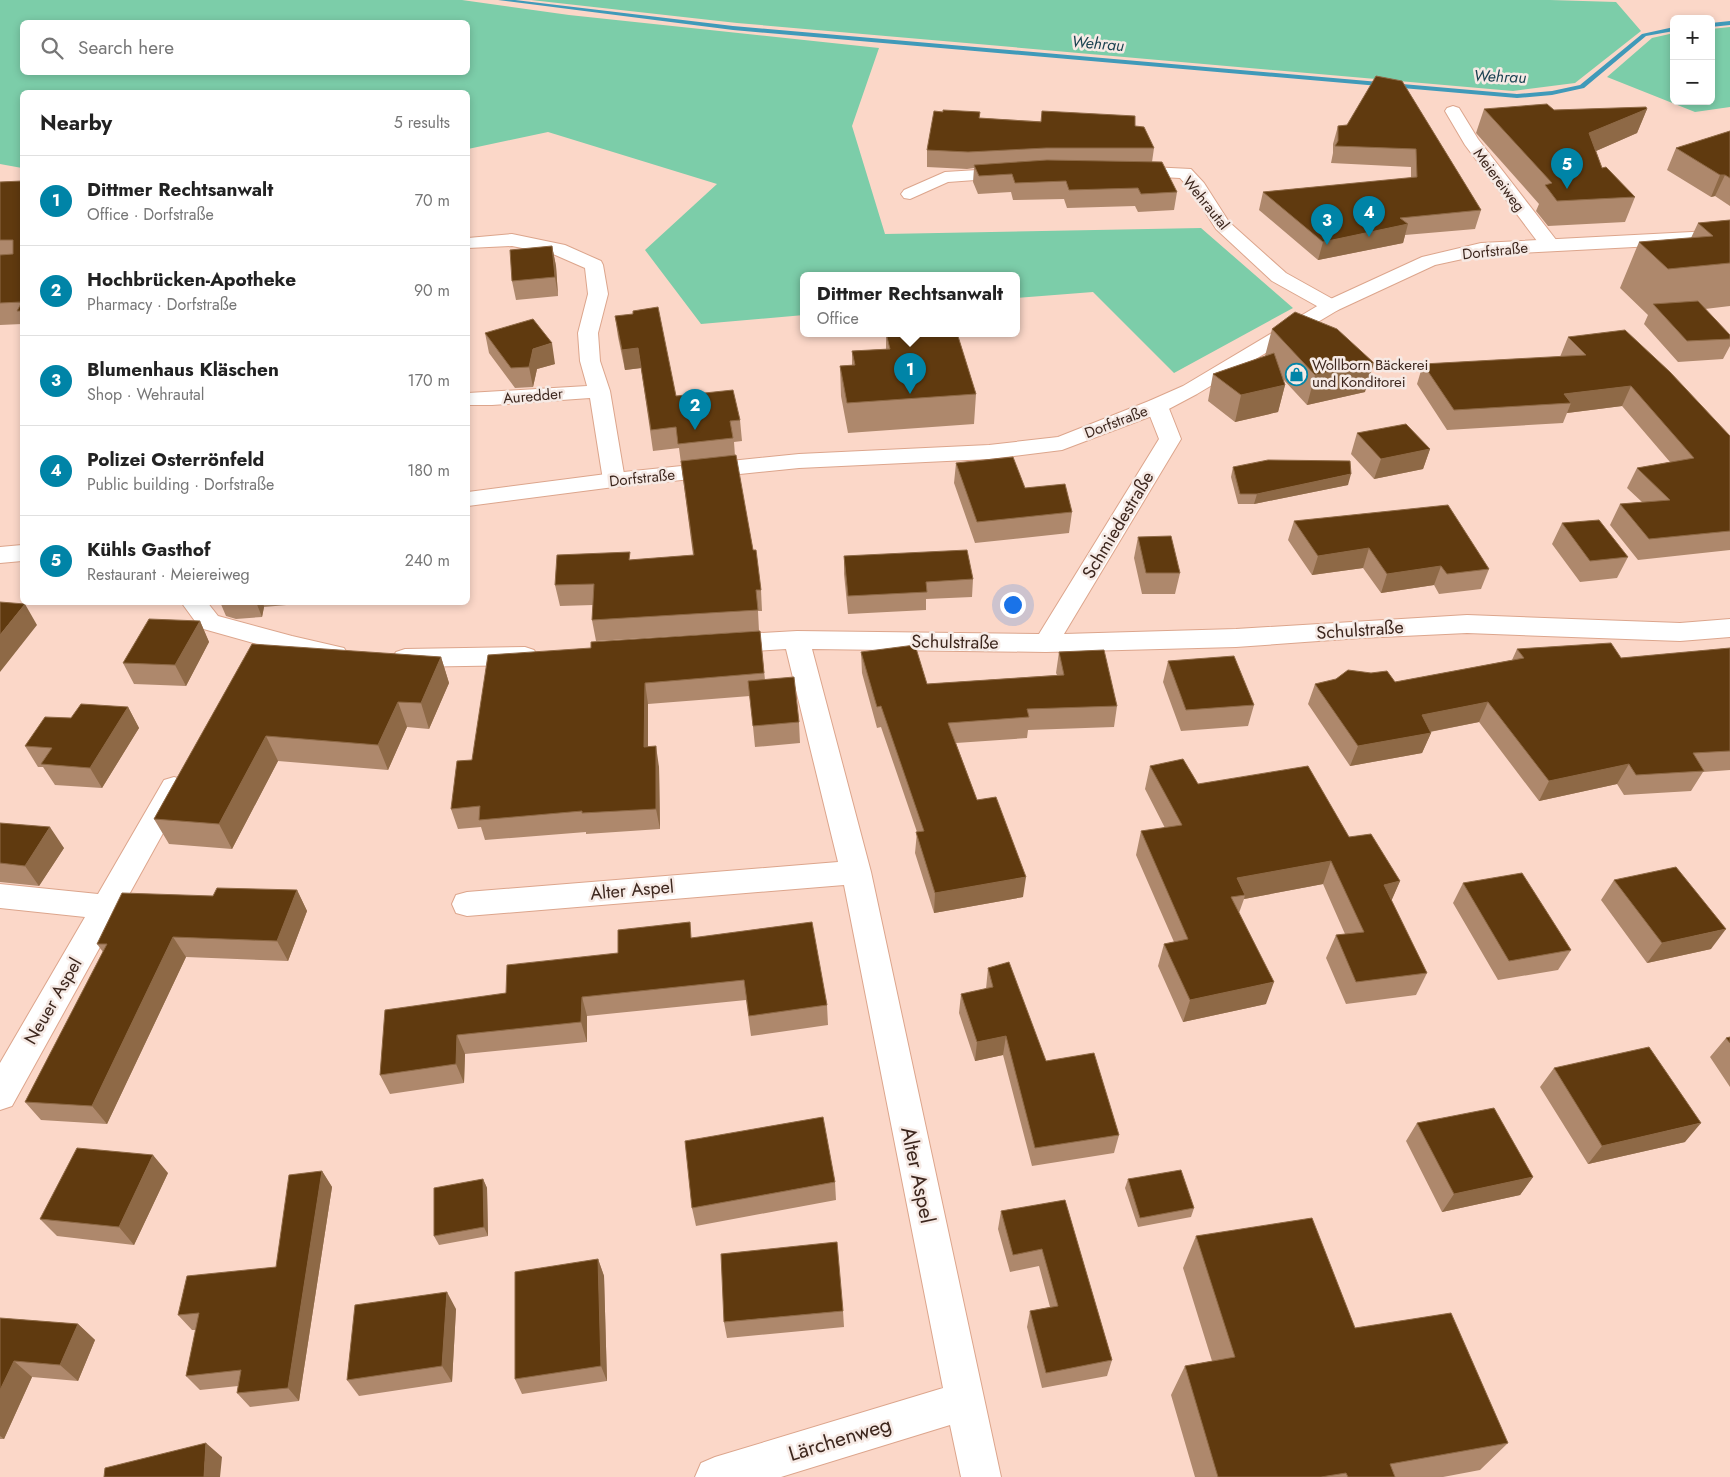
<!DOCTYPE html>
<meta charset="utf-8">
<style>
body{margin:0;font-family:Jost,sans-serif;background:#f6f6f6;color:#222}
.controls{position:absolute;right:15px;top:15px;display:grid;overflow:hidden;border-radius:8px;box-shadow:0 2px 8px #0003}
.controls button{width:45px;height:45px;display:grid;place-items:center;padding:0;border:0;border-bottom:1px solid #e0e0e0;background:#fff;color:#222;font:25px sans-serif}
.you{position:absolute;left:1012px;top:604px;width:18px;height:18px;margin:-12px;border:4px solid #fff;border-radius:50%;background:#1a73e8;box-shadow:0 0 0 8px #1a73e833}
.badge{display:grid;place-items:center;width:32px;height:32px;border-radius:50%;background:#0084a7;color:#fff;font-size:16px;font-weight:700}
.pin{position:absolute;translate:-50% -41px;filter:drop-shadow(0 1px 2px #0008)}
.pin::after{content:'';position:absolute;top:26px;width:18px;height:15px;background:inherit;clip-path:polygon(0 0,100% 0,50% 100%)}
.popup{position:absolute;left:800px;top:272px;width:220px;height:65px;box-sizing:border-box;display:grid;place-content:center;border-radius:8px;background:#fff;filter:drop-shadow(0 1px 4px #0005);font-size:16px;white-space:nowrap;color:#767676}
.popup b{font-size:19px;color:#222}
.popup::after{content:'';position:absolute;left:50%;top:100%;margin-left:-10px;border:10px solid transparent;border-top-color:#fff}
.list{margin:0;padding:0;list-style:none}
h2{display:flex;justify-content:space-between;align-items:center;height:65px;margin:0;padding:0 20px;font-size:21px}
h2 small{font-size:16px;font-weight:400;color:#767676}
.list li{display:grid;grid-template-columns:32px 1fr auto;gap:15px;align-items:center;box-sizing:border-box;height:90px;padding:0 20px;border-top:1px solid #e0e0e0}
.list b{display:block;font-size:19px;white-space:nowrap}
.list p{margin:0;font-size:16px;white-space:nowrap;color:#767676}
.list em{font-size:16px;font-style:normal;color:#767676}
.icon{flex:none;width:28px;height:28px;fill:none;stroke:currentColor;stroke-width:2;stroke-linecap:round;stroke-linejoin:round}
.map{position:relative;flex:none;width:1730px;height:1477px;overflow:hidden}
.search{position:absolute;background:#fff;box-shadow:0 2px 8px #0003;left:20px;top:20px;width:450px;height:55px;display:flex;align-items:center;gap:12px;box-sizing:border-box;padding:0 18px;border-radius:8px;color:#767676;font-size:19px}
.panel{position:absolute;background:#fff;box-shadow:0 2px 8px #0003;left:20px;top:90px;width:450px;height:515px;border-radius:8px}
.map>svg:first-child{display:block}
</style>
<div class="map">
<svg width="1730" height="1477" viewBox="0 0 1730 1477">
<rect width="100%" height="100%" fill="#fbd7c8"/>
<!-- green -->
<path fill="#7ccda9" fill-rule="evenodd" d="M 0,0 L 462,0 L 569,15 L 879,48 L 852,126 L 885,234 L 1201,228 L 1293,308 L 1174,373 L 1093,292 L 1016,298 L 1016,275 L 804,275 L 804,315 L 701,324 L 645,250 L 717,184 L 548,132 L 468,149 L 468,92 L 22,92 L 22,168 L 0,164 ZM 22,22 L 468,22 L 468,72 L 22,72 Z
M 531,0 L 1550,0 L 1616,2 L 1641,31 L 1575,83 L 1513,91 L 737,23 Z
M 1730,27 L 1730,107 L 1695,112 L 1607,77 L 1652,38 L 1674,33 L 1674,101 L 1711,101 L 1711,29 Z"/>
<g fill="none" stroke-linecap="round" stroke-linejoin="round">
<!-- stream -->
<path fill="#409ab9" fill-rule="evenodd" d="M 498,0 L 515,0 L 733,26 L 1517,94 L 1552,91 L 1580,85 L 1642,34 L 1674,27 L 1674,31 L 1646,36 L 1584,88 L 1552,95 L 1517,98 L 733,30 Z
M 1730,21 L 1730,25 L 1711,27 L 1711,23 Z"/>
<defs>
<path id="minor" d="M 1453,106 L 1459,108 L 1478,139 L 1557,241 L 1559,245 L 1557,249 L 1550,251 L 1543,249 L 1465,145 L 1445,111 L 1447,108 Z
M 1130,166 L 1191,169 L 1204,183 L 1229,222 L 1286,273 L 1338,302 L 1341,306 L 1338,310 L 1331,312 L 1324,310 L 1272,281 L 1216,229 L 1191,190 L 1180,178 L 1124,175 L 1121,171 L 1124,167 Z
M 1010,168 L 1016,169 L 1019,173 L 1016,177 L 948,182 L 910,199 L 904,198 L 901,194 L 904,190 L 945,172 Z
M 512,234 L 565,245 L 601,261 L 603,265 L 608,294 L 598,333 L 600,361 L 610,391 L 625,480 L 622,485 L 614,487 L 606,485 L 603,480 L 590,398 L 492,405 L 468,405 L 468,393 L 587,386 L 580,361 L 578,333 L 588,294 L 585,268 L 553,254 L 512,246 L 468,248 L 468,238 Z
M 1157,400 L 1165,401 L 1168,406 L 1181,439 L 1064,634 L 1236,629 L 1467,615 L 1680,623 L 1730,619 L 1730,637 L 1680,641 L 1467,633 L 1360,638 L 1236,647 L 1046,652 L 812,649 L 871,872 L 1001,1477 L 961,1477 L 950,1425 L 781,1477 L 695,1477 L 701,1463 L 715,1457 L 943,1388 L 844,885 L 467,916 L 456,913 L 452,904 L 456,895 L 467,892 L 838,862 L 786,649 L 725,653 L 716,650 L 712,644 L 716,638 L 725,635 L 797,631 L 1039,634 L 1159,439 L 1146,406 L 1149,401 Z
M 181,602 L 207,602 L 218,616 L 292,636 L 344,648 L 348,654 L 344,660 L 335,663 L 292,654 L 200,628 Z
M 525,647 L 534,650 L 538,656 L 534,662 L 525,665 L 405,667 L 396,664 L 392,658 L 396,652 L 405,649 Z
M 174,777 L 184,780 L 188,788 L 12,1106 L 0,1110 L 0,1063 L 85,917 L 0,908 L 0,884 L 98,894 L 164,780 Z"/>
<path id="secondary" d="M 1730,230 L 1730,242 L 1481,255 L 1435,265 L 1338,310 L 1197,394 L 1165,411 L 1062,450 L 989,459 L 799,468 L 614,487 L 468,506 L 468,492 L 614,473 L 799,454 L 989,445 L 1058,437 L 1149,401 L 1183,386 L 1324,302 L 1422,257 L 1481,243 Z
M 22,545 L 22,561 L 0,563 L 0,547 Z"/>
</defs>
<!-- minor casing -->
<use href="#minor" stroke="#dca58c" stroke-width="2"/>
<!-- secondary casing -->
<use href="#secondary" stroke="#dca58c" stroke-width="2"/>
<!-- minor -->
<use href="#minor" fill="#fff" fill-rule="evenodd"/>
<!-- secondary -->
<use href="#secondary" fill="#fff" fill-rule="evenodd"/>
</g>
<!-- wall -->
<path fill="#ae886c" d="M 1402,81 L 1481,210 L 1475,229 L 1405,235 L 1403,243 L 1318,260 L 1259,210 L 1263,192 L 1411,178 L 1411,167 L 1331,163 L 1333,153 L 1333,144 L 1338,126 L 1347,125 Z
M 1484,109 L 1554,110 L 1647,109 L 1637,133 L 1596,151 L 1602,168 L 1635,197 L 1625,222 L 1548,226 L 1536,211 L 1539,204 L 1476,133 Z
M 980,112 L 979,118 L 1135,126 L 1154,148 L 1152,162 L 1177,192 L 1174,210 L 1138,212 L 1135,206 L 1067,208 L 1064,199 L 1013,200 L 1011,192 L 978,194 L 973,182 L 974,168 L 967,169 L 927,167 L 927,150 Z
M 1730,131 L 1730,206 L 1715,196 L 1711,197 L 1667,170 L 1676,148 Z
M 22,181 L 22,324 L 0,325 L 0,182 Z
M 1730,220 L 1730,306 L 1705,309 L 1730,335 L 1730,346 L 1723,359 L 1678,362 L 1644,324 L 1648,315 L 1620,288 L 1639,242 L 1691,238 L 1698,223 Z
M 552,246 L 556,266 L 558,296 L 516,300 L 512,281 Z
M 615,316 L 676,396 L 740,420 L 742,441 L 734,442 L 735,456 L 761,590 L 762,611 L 758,611 L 759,631 L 596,641 L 592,620 L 593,605 L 560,606 L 555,585 L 631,560 L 693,555 L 679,448 L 653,451 L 641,368 L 625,370 L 618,337 Z
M 1272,329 L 1365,392 L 1307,405 L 1282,378 L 1285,385 L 1278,412 L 1235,422 L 1208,401 L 1213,374 L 1265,356 Z
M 485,333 L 555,364 L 537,369 L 533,387 L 515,388 L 489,353 Z
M 886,333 L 957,333 L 976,394 L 974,424 L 848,433 L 841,396 L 840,366 L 852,365 L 852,351 L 886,349 Z
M 1568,337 L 1730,436 L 1730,550 L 1638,560 L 1610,525 L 1620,504 L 1642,502 L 1627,488 L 1637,468 L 1670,462 L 1622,406 L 1567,413 L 1563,423 L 1447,430 L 1417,384 L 1423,364 L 1560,357 Z
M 1357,433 L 1430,449 L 1423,469 L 1374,479 L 1351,454 Z
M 956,463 L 1025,488 L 1072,512 L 1069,533 L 975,543 L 954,483 Z
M 1233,467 L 1348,485 L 1254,504 L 1238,504 L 1231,477 Z
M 1294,521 L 1489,569 L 1481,589 L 1439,594 L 1434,585 L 1381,593 L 1363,568 L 1312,575 L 1288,540 Z
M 1562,523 L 1628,557 L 1617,578 L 1580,582 L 1552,544 Z
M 1138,537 L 1180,573 L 1175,594 L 1142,594 L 1134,558 Z
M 844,556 L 973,579 L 972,597 L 926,599 L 926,610 L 848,614 L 844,574 Z
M 220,602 L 320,602 L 264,607 L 262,617 L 236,619 L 226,616 Z
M 200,621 L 209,642 L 186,686 L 134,684 L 123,663 Z
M 760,631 L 765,680 L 799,722 L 800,743 L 755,747 L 750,696 L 648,704 L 648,746 L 659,767 L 660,829 L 586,834 L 586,832 L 485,840 L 481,827 L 458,829 L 451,809 L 472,760 L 591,648 Z
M 252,644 L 441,657 L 449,683 L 429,729 L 407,727 L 388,770 L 278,761 L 232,849 L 169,844 L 154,819 Z
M 1730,648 L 1730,770 L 1703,772 L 1691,791 L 1624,795 L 1617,784 L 1539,801 L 1479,722 L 1430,732 L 1431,733 L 1422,753 L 1350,766 L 1308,704 L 1315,684 L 1371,673 L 1395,682 L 1512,660 L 1517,649 L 1621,658 Z
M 861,652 L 927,684 L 1057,675 L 1056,673 L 1059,652 L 1117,706 L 1114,727 L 1028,730 L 1027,738 L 956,743 L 977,800 L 1023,897 L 934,913 L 915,853 L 917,832 L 881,727 L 877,728 L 862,673 Z
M 1168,661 L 1254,705 L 1248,726 L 1181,731 L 1163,682 Z
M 128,707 L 139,728 L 102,788 L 55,785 L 43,767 L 38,767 L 25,746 L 71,718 Z
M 1150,766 L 1198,784 L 1349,837 L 1400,881 L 1391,901 L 1427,973 L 1416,995 L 1346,1004 L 1326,958 L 1336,935 L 1345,934 L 1323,884 L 1244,899 L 1239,913 L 1266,1004 L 1183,1022 L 1158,966 L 1164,944 L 1174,942 L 1136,855 L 1141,831 L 1165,828 L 1145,789 Z
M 0,823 L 64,848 L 39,886 L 0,882 Z
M 1614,880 L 1711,949 L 1647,963 L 1601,900 Z
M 1463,883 L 1571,950 L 1558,970 L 1498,980 L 1453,903 Z
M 297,890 L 307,911 L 288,961 L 186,957 L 107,1124 L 41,1120 L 25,1102 L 103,952 L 97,944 L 213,896 Z
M 693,938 L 827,1005 L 828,1025 L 751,1036 L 746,1000 L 587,1016 L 587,1042 L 465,1054 L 464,1083 L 390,1094 L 380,1075 L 506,993 L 618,953 Z
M 988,968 L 1046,1061 L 1119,1135 L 1114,1153 L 1032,1166 L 1003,1055 L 975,1061 L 959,1013 L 961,994 L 986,989 Z
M 1730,1037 L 1730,1087 L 1710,1057 L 1726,1038 Z
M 1554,1068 L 1685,1142 L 1588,1164 L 1540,1087 Z
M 1417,1123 L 1533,1177 L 1520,1195 L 1442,1212 L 1406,1141 Z
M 322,1171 L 332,1187 L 299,1401 L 250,1407 L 237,1393 L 238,1386 L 200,1390 L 186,1376 L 196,1330 L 192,1330 L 178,1315 L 276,1267 Z
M 168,1173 L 134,1245 L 57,1236 L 40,1219 Z
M 483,1179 L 487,1188 L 488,1236 L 439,1245 L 434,1236 Z
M 1128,1179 L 1194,1208 L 1191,1217 L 1138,1227 L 1125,1188 Z
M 835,1182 L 836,1200 L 696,1226 L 692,1208 Z
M 1065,1200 L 1112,1360 L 1107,1376 L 1042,1388 L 1027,1327 L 1030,1311 L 1050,1307 L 1039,1266 L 1010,1272 L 998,1229 L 1001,1211 Z
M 1196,1236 L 1355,1328 L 1508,1443 L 1480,1470 L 1443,1477 L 1195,1477 L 1171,1395 L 1185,1366 L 1212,1361 L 1183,1268 Z
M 598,1259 L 604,1276 L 607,1381 L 522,1394 L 515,1379 Z
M 456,1309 L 452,1382 L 359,1396 L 347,1380 Z
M 843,1311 L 844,1327 L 727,1338 L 724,1322 Z
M 0,1318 L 78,1324 L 95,1340 L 78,1381 L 32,1377 L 4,1439 L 0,1439 Z"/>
<!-- shaded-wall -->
<path fill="#8e6946" d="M 1647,109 L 1637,133 L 1580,158 L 1589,133 Z
M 1720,175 L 1725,175 L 1715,196 L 1711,197 Z
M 1408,224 L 1403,243 L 1318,260 L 1323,242 Z
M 552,246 L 556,266 L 558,296 L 555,277 Z
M 552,343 L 555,364 L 537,369 L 533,387 L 529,367 L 533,349 Z
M 638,348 L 641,368 L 625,370 L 622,350 Z
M 1374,363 L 1365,392 L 1307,405 L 1315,375 Z
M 1285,385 L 1278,412 L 1235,422 L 1241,395 Z
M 1631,386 L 1622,406 L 1567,413 L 1571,403 L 1564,394 Z
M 1430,449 L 1423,469 L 1374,479 L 1381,459 Z
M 1351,474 L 1348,485 L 1254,504 L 1257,494 Z
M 1369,548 L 1363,568 L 1312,575 L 1318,556 Z
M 1441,566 L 1434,585 L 1381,593 L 1387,574 Z
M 256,602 L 263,602 L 264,607 L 262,617 Z
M 25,604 L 37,625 L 0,672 L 0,635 Z
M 200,621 L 209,642 L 186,686 L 175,665 Z
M 441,657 L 449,683 L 429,729 L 421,703 Z
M 645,683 L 648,704 L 648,768 L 644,747 Z
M 398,702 L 407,727 L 388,770 L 378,745 Z
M 1488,702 L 1479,722 L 1413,735 L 1422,715 Z
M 128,707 L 139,728 L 102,788 L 90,768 Z
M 1431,733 L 1422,753 L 1350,766 L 1358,746 Z
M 266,736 L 278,761 L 232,849 L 219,824 Z
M 656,746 L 659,767 L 660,829 L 656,809 Z
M 1629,764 L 1617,784 L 1539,801 L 1549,781 Z
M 50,827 L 64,848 L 39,886 L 25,866 Z
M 1331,861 L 1323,884 L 1244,899 L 1245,895 L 1237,878 Z
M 1026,877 L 1023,897 L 934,913 L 935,893 Z
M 1400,881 L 1390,904 L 1384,885 Z
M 297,890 L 307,911 L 288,961 L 277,941 Z
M 1726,929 L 1711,949 L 1647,963 L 1662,943 Z
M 173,937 L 186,957 L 107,1124 L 92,1106 Z
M 1274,982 L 1266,1004 L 1183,1022 L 1190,1000 Z
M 582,997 L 587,1016 L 587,1042 L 581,1022 Z
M 457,1035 L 465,1054 L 464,1083 L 456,1064 Z
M 1006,1036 L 1003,1055 L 975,1061 L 977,1042 Z
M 1701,1123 L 1685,1142 L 1588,1164 L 1602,1146 Z
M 153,1155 L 168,1173 L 134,1245 L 119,1227 Z
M 322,1171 L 332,1187 L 299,1401 L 288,1388 Z
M 1533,1177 L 1520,1195 L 1442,1212 L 1454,1194 Z
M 483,1179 L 487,1188 L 488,1236 L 484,1227 Z
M 598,1259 L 604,1276 L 607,1381 L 601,1366 Z
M 447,1292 L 456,1309 L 452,1382 L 442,1366 Z
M 78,1324 L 95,1340 L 78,1381 L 60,1365 Z
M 14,1361 L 32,1377 L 4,1439 L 0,1436 L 0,1390 Z
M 206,1443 L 222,1457 L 220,1477 L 204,1477 Z"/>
<!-- building -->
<path fill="#603a0f" stroke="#8e6946" d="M 1376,76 L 1402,81 L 1481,210 L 1400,218 L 1408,224 L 1323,242 L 1263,192 L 1417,177 L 1416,149 L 1335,146 L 1338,141 L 1338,126 L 1347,125 Z
M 1547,104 L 1554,110 L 1646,107 L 1647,109 L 1589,133 L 1602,168 L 1606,167 L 1635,197 L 1557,201 L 1545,185 L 1552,183 L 1484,109 Z
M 943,110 L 980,112 L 979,118 L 1041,122 L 1042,111 L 1135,116 L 1135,126 L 1144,127 L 1154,148 L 1046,148 L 968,152 L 927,150 L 934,111 L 943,112 Z
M 1730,131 L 1730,178 L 1725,175 L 1720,175 L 1676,148 Z
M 1047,160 L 1162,162 L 1177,192 L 1141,194 L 1138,188 L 1069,190 L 1066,181 L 1015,183 L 1012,174 L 979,176 L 974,165 Z
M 22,181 L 22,311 L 17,311 L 22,302 L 0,303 L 0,255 L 13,254 L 13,240 L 0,240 L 0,182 Z
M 1730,220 L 1730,263 L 1668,269 L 1639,242 L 1713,236 L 1698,223 Z
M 552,246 L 555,277 L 512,281 L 510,250 Z
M 1698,301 L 1730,335 L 1730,339 L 1687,341 L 1653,304 Z
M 658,307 L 676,396 L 733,390 L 740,420 L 730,421 L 733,438 L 678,444 L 676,427 L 651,430 L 638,348 L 622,350 L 615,316 L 633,314 L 633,311 Z
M 1295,312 L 1337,329 L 1374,363 L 1315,375 L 1272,329 Z
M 533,319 L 552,343 L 533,349 L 529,367 L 511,368 L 485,333 Z
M 1625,330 L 1670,372 L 1730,436 L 1730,531 L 1649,539 L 1620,504 L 1670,500 L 1637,468 L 1694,458 L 1631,386 L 1564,394 L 1571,403 L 1454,410 L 1423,364 L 1586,355 L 1568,337 Z
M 886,333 L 957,333 L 976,394 L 847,403 L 840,366 L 855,365 L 852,351 L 890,349 Z
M 1274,353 L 1285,385 L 1241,395 L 1213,374 Z
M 1406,424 L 1430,449 L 1381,459 L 1357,433 Z
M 736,455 L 753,550 L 756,550 L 761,590 L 756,590 L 758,610 L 592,620 L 594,584 L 555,585 L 557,555 L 630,552 L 629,560 L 694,555 L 681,461 Z
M 1013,457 L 1025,488 L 1065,484 L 1072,512 L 977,522 L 956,463 Z
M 1268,460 L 1350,461 L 1351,474 L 1257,494 L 1240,494 L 1233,467 Z
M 1448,505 L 1489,569 L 1447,574 L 1441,566 L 1387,574 L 1369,548 L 1318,556 L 1294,521 Z
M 1599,520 L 1628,557 L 1590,561 L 1562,523 Z
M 1171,536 L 1180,573 L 1146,573 L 1138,537 Z
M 967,550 L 973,579 L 926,582 L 927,592 L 848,596 L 844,556 Z
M 0,602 L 25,604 L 0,635 Z
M 149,619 L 200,621 L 175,665 L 123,663 Z
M 760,631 L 764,673 L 645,683 L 644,747 L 656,746 L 656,809 L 582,813 L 582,811 L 479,820 L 480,806 L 451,809 L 457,761 L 472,760 L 488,655 L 591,648 L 591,642 Z
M 1611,643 L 1621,658 L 1730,648 L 1730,751 L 1693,753 L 1704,771 L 1636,775 L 1629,764 L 1549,781 L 1488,702 L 1422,715 L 1431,733 L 1358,746 L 1315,684 L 1336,679 L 1348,670 L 1371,673 L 1387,671 L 1395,682 L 1524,658 L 1517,649 Z
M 252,644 L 441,657 L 421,703 L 398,702 L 378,745 L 266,736 L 219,824 L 154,819 Z
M 915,645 L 927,684 L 1064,675 L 1059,652 L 1104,650 L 1117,706 L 1027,709 L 1029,717 L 948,723 L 977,800 L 996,797 L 1026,877 L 935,893 L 916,832 L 924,831 L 881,706 L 877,707 L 861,652 Z
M 1234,656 L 1254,705 L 1186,710 L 1168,661 Z
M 794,677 L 799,722 L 753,726 L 748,681 Z
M 81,704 L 128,707 L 90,768 L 41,764 L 52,748 L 25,746 L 45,717 L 71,718 Z
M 1183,759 L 1198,784 L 1308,766 L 1349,837 L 1371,834 L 1400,881 L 1384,885 L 1427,973 L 1356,982 L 1336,935 L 1364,932 L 1331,861 L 1237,878 L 1245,895 L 1231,897 L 1274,982 L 1190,1000 L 1164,944 L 1188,939 L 1141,831 L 1182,825 L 1150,766 Z
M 0,823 L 50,827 L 25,866 L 0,863 Z
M 1676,867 L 1726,929 L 1662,943 L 1614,880 Z
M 1522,873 L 1571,950 L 1509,961 L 1463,883 Z
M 217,888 L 297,890 L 277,941 L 173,937 L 92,1106 L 25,1102 L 107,944 L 97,944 L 122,893 L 213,896 Z
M 690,922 L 691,938 L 812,922 L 827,1005 L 749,1016 L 744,980 L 582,997 L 581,1022 L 457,1035 L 456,1064 L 380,1075 L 385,1010 L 506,993 L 507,965 L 618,953 L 618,930 Z
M 1009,962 L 1046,1061 L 1094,1053 L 1119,1135 L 1035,1148 L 1006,1036 L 977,1042 L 961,994 L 993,987 L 988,968 Z
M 1730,1037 L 1730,1043 L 1726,1038 Z
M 1649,1047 L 1701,1123 L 1602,1146 L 1554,1068 Z
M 1494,1108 L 1533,1177 L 1454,1194 L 1417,1123 Z
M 823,1117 L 835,1182 L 692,1208 L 685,1141 Z
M 77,1148 L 153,1155 L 119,1227 L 40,1219 Z
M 1181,1170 L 1194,1208 L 1140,1218 L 1128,1179 Z
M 322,1171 L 288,1388 L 237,1393 L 241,1370 L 186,1376 L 199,1313 L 178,1315 L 187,1276 L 276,1267 L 289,1175 Z
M 483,1179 L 484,1227 L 434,1236 L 434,1188 Z
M 1065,1200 L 1112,1360 L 1046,1373 L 1030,1311 L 1058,1306 L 1042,1249 L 1013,1255 L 1001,1211 Z
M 1312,1218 L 1355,1328 L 1451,1313 L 1508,1443 L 1390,1464 L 1395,1477 L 1348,1477 L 1346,1473 L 1321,1477 L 1218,1477 L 1185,1366 L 1235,1357 L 1196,1236 Z
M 837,1242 L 843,1311 L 724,1322 L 721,1254 Z
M 598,1259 L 601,1366 L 515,1379 L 515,1272 Z
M 447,1292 L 442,1366 L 347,1380 L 355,1305 Z
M 0,1318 L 78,1324 L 60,1365 L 14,1361 L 0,1390 Z
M 206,1443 L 204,1477 L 104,1477 L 105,1468 Z"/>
<!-- icons -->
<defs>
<symbol id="shop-ring" viewBox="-11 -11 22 22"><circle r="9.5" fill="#f6eae5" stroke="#0084a7" stroke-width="1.5"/><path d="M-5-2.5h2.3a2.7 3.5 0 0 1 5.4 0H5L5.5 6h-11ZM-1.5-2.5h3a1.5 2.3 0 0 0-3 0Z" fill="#0084a7"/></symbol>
</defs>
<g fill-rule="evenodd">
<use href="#shop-ring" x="1284" y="362" width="25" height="25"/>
</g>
<g text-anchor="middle" stroke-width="5" stroke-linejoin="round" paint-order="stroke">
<!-- far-street labels -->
<g font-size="15" fill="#3d271e" stroke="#f6eae5">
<text transform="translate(1499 180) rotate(53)" y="5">Meiereiweg</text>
<text transform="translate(1206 203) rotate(51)" y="5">Wehrautal</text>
<text transform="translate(1495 251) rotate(-6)" y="5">Dorfstraße</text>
<text transform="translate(533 396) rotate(-5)" y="5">Auredder</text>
<text transform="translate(1116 422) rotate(-21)" y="5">Dorfstraße</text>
<text transform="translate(642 478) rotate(-6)" y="5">Dorfstraße</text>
</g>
<!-- far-poi labels -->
<g font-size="15" fill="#3d271e" stroke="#f6eae5" text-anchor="start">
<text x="1312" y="370">Wollborn Bäckerei<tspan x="1312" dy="17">und Konditorei</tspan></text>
</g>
<!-- far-water labels -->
<g font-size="16" font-style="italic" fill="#1c4352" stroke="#f6eae5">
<text transform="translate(1098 43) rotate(5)" y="6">Wehrau</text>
<text transform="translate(1500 76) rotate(2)" y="6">Wehrau</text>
</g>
<!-- street labels -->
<g font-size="18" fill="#3d271e" stroke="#f6eae5">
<text transform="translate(1118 525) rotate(-59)" y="6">Schmiedestraße</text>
<text transform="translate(1360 630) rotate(-4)" y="6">Schulstraße</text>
<text transform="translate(955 642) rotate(1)" y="6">Schulstraße</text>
<text transform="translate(632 890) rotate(-5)" y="6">Alter Aspel</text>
<text transform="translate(53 1001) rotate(-60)" y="6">Neuer Aspel</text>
</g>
<!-- near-street labels -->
<g font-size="21" fill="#3d271e" stroke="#f6eae5">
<text transform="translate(918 1175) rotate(78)" y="7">Alter Aspel</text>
<text transform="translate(840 1439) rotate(-17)" y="7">Lärchenweg</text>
</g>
</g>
</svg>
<div class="controls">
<button>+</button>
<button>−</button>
</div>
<div class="you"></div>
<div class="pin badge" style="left:910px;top:394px">1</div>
<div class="popup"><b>Dittmer Rechtsanwalt</b>Office</div>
<div class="pin badge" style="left:695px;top:430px">2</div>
<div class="pin badge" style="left:1327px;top:245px">3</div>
<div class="pin badge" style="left:1369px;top:237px">4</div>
<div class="pin badge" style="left:1567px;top:189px">5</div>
<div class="search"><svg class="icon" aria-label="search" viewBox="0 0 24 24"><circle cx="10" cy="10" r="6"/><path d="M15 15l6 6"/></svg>Search here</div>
<section class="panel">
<h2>Nearby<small>5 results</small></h2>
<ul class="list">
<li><span class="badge">1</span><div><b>Dittmer Rechtsanwalt</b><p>Office · Dorfstraße</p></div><em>70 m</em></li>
<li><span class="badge">2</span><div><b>Hochbrücken-Apotheke</b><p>Pharmacy · Dorfstraße</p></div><em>90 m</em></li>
<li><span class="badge">3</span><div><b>Blumenhaus Kläschen</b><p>Shop · Wehrautal</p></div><em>170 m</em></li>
<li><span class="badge">4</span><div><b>Polizei Osterrönfeld</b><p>Public building · Dorfstraße</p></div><em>180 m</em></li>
<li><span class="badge">5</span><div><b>Kühls Gasthof</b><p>Restaurant · Meiereiweg</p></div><em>240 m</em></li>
</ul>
</section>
</div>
